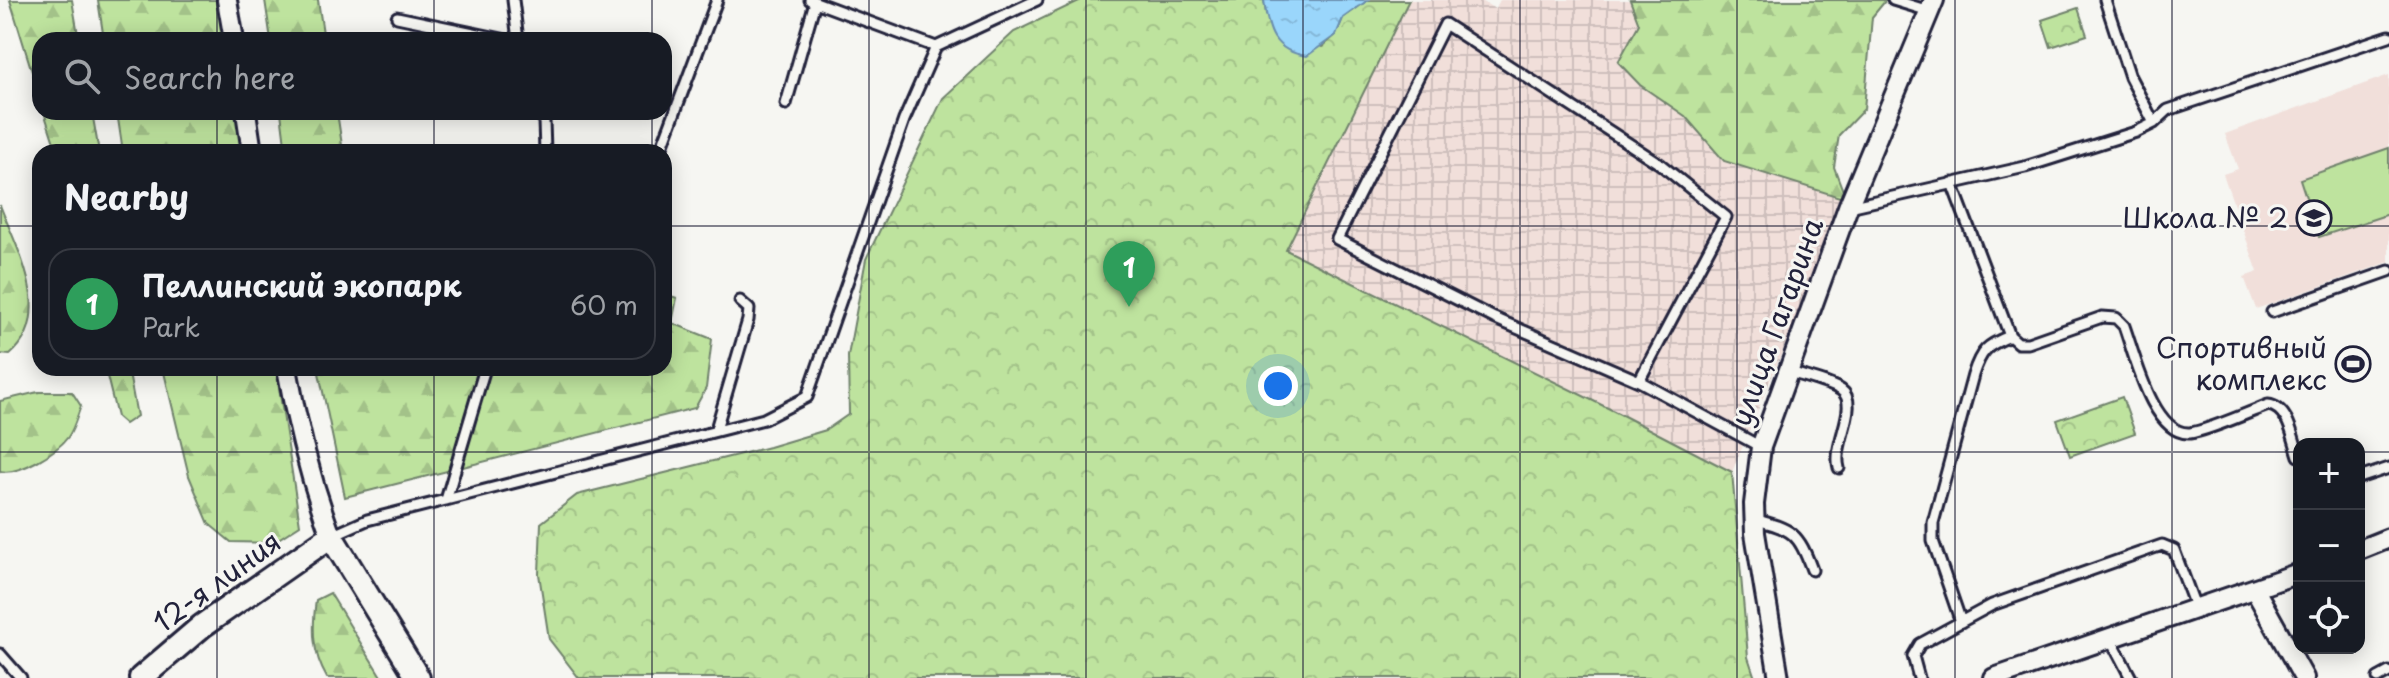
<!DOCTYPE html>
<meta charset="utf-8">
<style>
body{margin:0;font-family:"Playpen Sans",sans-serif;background:#242831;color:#f1f3f6}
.controls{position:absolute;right:24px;bottom:24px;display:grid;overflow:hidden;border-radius:16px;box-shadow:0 4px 20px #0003}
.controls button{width:72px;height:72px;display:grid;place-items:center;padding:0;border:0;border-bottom:2px solid #363941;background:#171b24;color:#f1f3f6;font:40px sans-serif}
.you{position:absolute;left:1278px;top:386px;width:28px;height:28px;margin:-20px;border:6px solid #fff;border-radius:50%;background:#1a73e8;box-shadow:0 0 0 12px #1a73e833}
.badge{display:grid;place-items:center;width:52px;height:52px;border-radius:50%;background:#9495a2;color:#fff;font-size:26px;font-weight:700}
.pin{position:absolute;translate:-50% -66px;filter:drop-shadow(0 2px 4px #0008)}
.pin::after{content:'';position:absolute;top:42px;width:28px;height:24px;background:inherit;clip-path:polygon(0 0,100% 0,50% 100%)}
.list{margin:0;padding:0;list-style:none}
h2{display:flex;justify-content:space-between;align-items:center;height:104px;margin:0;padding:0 32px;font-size:34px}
h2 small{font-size:26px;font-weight:400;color:#9ea1a6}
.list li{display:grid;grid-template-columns:52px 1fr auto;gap:24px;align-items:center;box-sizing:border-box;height:112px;margin:0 16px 16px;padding:0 16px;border:2px solid #363941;border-radius:24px}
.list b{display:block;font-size:30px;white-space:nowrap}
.list p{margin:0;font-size:26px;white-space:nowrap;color:#9ea1a6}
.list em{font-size:26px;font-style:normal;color:#9ea1a6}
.icon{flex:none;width:44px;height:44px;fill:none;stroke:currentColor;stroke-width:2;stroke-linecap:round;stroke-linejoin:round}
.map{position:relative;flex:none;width:2389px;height:678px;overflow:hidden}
.search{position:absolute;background:#171b24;box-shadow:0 4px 20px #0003;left:32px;top:32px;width:640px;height:88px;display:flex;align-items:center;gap:20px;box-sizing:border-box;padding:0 28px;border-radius:24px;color:#9ea1a6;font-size:30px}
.panel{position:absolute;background:#171b24;box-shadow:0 4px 20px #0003;left:32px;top:144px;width:640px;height:232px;border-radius:24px}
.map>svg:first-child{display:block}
</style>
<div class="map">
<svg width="2389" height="678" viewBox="0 0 2389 678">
<defs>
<pattern id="industrial-grid" width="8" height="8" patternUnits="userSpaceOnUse" patternTransform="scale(2)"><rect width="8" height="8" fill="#f1dfda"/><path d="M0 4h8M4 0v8" fill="none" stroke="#cebfbc"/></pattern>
<pattern id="forest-firs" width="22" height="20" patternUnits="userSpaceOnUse" patternTransform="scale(2)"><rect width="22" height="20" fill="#bee39e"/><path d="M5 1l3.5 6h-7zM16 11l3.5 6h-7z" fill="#a3c289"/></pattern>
<pattern id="park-crowns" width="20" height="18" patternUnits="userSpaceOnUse" patternTransform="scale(2)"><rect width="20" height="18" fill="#bee39e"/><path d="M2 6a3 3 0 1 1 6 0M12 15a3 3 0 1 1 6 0" fill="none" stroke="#a3c289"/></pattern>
<pattern id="water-ripples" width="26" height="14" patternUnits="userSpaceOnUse" patternTransform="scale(2)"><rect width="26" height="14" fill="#9ad6fb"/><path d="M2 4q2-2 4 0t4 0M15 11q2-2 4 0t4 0" fill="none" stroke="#84b7d8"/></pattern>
</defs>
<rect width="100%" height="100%" fill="#f6f6f2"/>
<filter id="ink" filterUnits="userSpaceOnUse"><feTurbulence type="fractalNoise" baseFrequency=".0125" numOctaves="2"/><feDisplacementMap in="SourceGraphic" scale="16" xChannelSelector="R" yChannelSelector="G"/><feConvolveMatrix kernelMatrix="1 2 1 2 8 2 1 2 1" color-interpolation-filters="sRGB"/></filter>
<g filter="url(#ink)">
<!-- built -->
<path fill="#f1dfda" d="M 2389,75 L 2389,262 L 2256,309 L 2244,277 L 2258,272 L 2223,174 L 2238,169 L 2225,134 Z"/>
<!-- industrial -->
<path fill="url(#industrial-grid)" d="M 1409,0 L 1480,0 L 1495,9 L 1500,0 L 1630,0 L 1639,24 L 1619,62 L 1640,85 L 1685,116 L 1724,161 L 1846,199 L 1732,472 L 1622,415 L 1285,251 Z"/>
<!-- forest -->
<path fill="url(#forest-firs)" stroke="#70826c" stroke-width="2" d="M 10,0 L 72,0 L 79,40 L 40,40 L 40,98 Z
M 98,0 L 220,0 L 226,40 L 104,40 Z
M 265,0 L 318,0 L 324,40 L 271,40 Z
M 1630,0 L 1886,0 L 1872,17 L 1864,109 L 1839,135 L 1834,167 L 1846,199 L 1724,161 L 1685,116 L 1640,85 L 1618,62 L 1639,24 Z
M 44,112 L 92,112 L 99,152 L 57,152 Z
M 117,112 L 237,112 L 243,152 L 123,152 Z
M 281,112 L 337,112 L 343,152 L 286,152 Z
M 0,205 C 17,250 56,316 10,355 L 0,354 Z
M 664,294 L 677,298 L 672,323 L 712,339 L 706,388 L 695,408 L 345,497 L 318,368 L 664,368 Z
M 105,368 L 128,368 L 137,416 L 125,424 L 117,417 Z
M 163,368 L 276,368 L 300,525 L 272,543 L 231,542 L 209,524 L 189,476 Z
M 38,392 L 72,392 L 81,406 C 77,416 74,429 68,437 C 57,452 18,476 0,471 L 0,401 Z
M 330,593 L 382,678 L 327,678 C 312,652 312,629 316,600 Z"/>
<!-- park -->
<path fill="url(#park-crowns)" stroke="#70826c" stroke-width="2" d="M 1081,0 L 1264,0 L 1266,14 L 1322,47 L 1336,35 L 1343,18 L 1368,0 L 1409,0 L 1286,250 L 1622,415 L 1732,472 L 1748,657 L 1755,678 L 579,678 L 549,639 L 539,574 L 541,523 L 577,495 L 769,447 L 826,430 L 849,414 L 848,356 L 866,259 L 943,98 L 1014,32 Z
M 2078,8 L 2087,35 L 2051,47 L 2042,20 Z
M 2122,397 L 2135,433 L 2070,456 L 2057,420 Z"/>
<!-- pitch -->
<path fill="#bee39e" stroke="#70826c" stroke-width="2" d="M 2389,148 L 2389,214 L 2319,237 L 2300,179 Z"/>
<!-- water -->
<path fill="url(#water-ripples)" stroke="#6a8eae" stroke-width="2" d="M 1264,0 L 1368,0 L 1343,18 L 1336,35 L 1307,56 C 1273,51 1268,31 1264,0 Z"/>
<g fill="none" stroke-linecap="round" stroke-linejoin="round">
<defs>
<path id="service" d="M 513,0 L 518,40
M 810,0 L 936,47
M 1893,0 L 1929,11
M 2105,0 L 2130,77 L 2154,123
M 397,17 L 507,40
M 786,104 L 815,2
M 541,112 L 544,121 L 545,152
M 660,152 L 717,0
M 1952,183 L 2010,336
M 1849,207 L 2025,167 L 2136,132 L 2154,123 L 2168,110 L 2389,36
M 2272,312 L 2389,271
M 1787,371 C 1804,377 1826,381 1841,390 C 1861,404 1832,444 1839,468
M 1639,381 L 1726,217 L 1660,164 L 1445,24 L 1337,239 L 1494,318 L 1639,381 L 1761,447
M 716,429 L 748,320 L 749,309 L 740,301
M 2359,478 L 2389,468
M 446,500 L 485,368
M 1754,519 C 1793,530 1798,532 1812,570
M 331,536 L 367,520 L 764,419 L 807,397 L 904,120 L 936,47 L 1037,0
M 1961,622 L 1933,541 L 1933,523 L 1973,375 C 1981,350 1987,345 2010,336 L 2018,343 L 2028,343 L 2102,317 L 2116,318 L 2124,326 C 2134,353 2153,436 2190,433 C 2207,431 2250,412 2268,405 C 2289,407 2293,439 2299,456
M 2110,638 L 2131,678
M 0,654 L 21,678
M 1919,678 L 1913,656 L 1920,644 L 1992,605 L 2162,545 L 2174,550 L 2196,609
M 2378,678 L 2389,672"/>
<path id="minor" d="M 227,0 L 234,40
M 246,112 L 252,152
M 287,368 C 297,426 311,481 331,536
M 2359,550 L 2389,538
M 2255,590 L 2304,678
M 1779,678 L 1755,533 L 1754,504 L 1761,447 L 1848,207 L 1934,0
M 1994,678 L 2299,573"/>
<path id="tertiary" d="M 141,678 L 202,626 L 331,536 L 418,678"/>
</defs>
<!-- service casing -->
<use href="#service" stroke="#22223b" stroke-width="15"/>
<!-- minor casing -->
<use href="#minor" stroke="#22223b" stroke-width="24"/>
<!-- tertiary casing -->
<use href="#tertiary" stroke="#22223b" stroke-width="28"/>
<!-- service -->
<use href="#service" stroke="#f6f6f2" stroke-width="9"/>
<!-- minor -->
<use href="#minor" stroke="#f6f6f2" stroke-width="18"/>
<!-- tertiary -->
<use href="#tertiary" stroke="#f6f6f2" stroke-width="22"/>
</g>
</g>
<!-- grid -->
<path fill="none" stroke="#22223b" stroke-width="2" stroke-opacity="0.55" d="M 217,0 L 217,40M 434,0 L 434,40M 652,0 L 652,40M 869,0 L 869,678M 1086,0 L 1086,678M 1303,0 L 1303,678M 1520,0 L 1520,678M 1737,0 L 1737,678M 1955,0 L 1955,678M 2172,0 L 2172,678M 217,112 L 217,152M 434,112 L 434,152M 652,112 L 652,152M 0,226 L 40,226M 664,226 L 2389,226M 217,368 L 217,678M 434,368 L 434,678M 652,368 L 652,678M 0,452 L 2299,452M 2359,452 L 2389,452"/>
<!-- icons -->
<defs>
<symbol id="school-ring" viewBox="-11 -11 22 22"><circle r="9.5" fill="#f6f6f2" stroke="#22223b" stroke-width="1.5"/><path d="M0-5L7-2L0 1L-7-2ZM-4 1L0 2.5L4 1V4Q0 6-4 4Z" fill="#22223b"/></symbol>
<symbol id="stadium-ring" viewBox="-11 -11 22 22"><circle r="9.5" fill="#f6f6f2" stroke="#22223b" stroke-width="1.5"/><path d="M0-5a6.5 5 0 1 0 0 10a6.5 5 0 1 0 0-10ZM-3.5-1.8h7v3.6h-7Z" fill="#22223b"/></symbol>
</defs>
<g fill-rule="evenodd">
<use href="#school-ring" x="2294" y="198" width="40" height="40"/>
<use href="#stadium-ring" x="2333" y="344" width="40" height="40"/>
</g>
<g text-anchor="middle" stroke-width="6" stroke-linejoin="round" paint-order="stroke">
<!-- poi labels -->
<g font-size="28" fill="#22223b" stroke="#f6f6f2" text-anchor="end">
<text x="2288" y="228">Школа № 2</text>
<text x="2327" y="358">Спортивный<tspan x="2327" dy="32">комплекс</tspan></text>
</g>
<!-- street labels -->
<g font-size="28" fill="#22223b" stroke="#f6f6f2">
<text transform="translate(1777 322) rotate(-70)" y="10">улица Гагарина</text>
<text transform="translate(217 582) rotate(-36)" y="10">12-я линия</text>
</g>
</g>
</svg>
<div class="controls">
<button>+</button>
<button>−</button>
<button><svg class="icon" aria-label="locate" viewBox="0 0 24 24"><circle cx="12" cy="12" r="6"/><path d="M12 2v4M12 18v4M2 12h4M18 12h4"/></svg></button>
</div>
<div class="you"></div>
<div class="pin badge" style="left:1129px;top:307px;background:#2e9e5b">1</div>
<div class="search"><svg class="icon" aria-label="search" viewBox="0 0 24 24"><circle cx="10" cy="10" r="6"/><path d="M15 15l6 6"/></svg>Search here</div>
<section class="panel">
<h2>Nearby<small></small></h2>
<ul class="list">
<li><span class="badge" style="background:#2e9e5b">1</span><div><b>Пеллинский экопарк</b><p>Park</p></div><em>60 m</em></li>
</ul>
</section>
</div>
